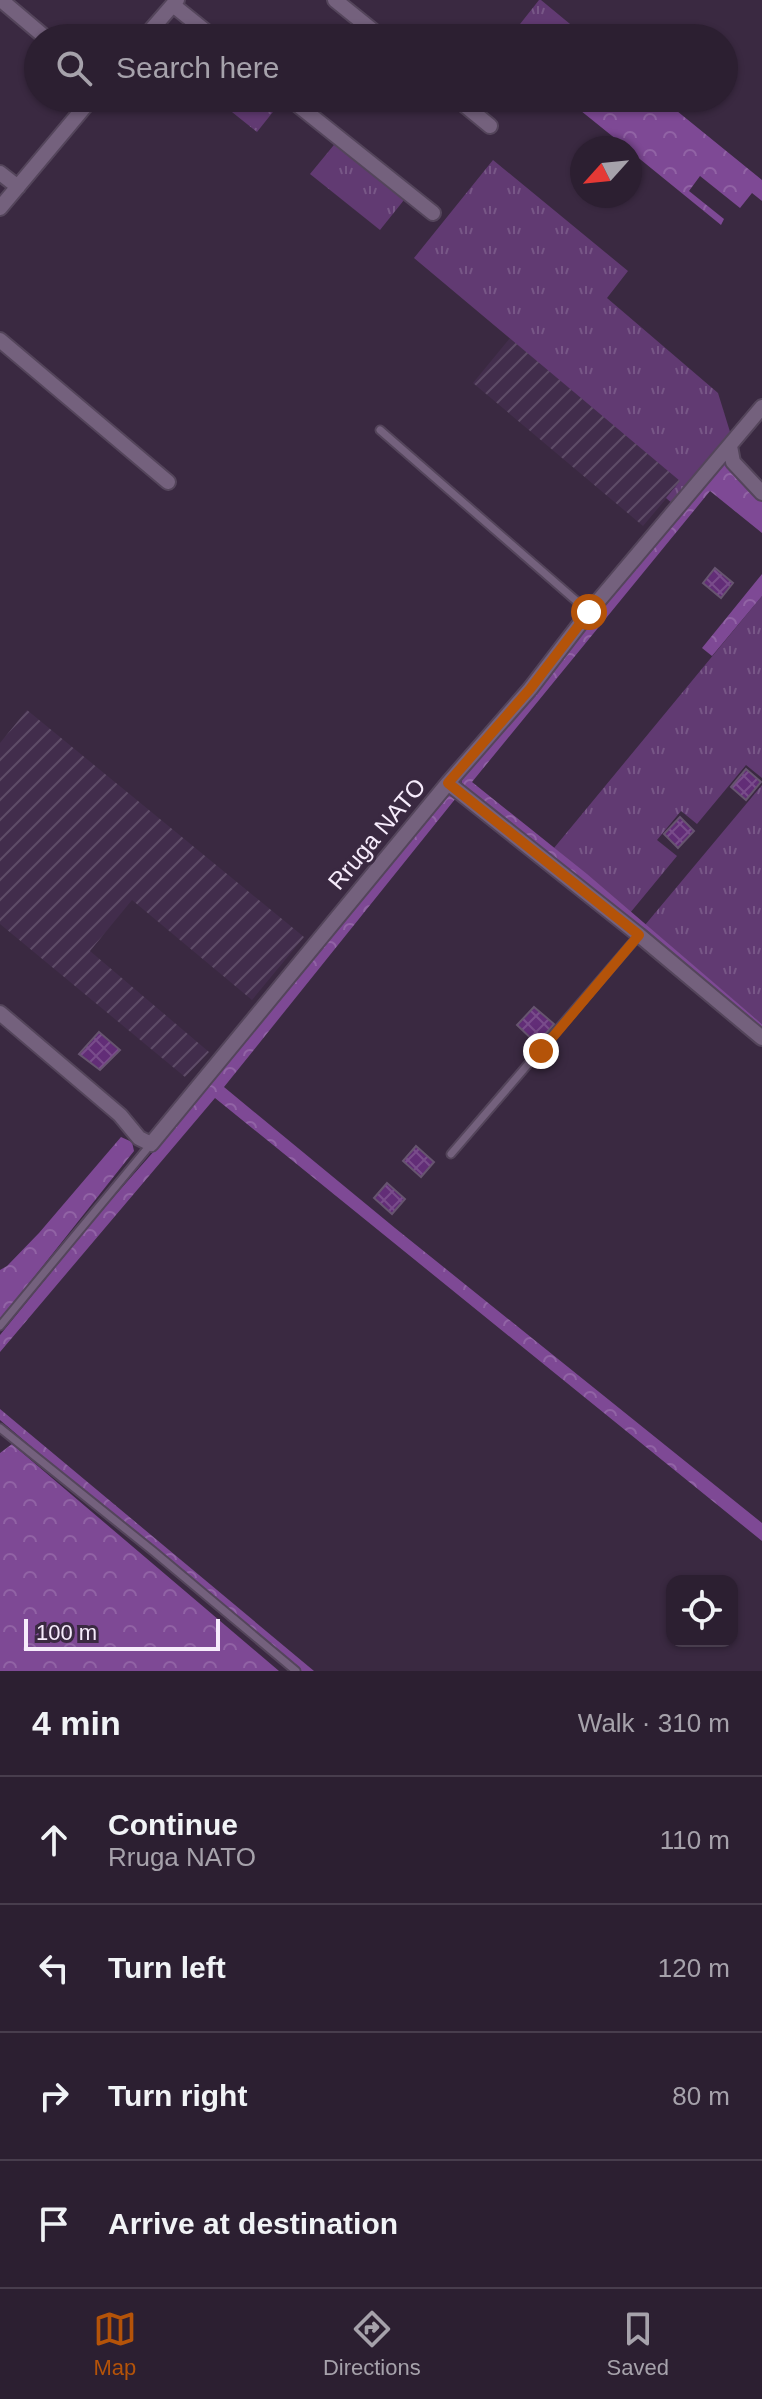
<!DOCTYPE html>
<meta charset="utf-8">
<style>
body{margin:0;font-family:Helvetica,sans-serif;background:#382c3d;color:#f1f3f6}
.controls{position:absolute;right:24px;bottom:24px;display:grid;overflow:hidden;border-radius:16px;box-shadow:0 2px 6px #0004}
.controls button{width:72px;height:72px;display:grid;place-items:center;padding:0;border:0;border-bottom:2px solid #483d4d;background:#2c1f31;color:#f1f3f6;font:40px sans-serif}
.compass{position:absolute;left:570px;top:136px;width:72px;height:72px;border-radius:50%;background:#2c1f31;box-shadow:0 2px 6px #0004;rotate:243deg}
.scale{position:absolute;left:24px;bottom:20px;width:196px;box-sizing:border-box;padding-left:8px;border:4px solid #f6ebfb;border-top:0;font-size:22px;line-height:28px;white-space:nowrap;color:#f6ebfb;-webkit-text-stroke:6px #3a2941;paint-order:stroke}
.stop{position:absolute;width:24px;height:24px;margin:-18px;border:6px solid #b45309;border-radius:50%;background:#fff}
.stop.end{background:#b45309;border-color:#fff;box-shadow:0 2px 8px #0008}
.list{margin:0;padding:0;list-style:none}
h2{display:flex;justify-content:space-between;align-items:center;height:104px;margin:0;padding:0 32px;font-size:34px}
h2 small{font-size:26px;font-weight:400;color:#a6a2ab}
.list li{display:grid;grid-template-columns:52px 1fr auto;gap:24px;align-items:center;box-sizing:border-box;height:128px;padding:0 32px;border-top:2px solid #483d4d}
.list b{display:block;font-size:30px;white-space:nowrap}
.list p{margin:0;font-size:26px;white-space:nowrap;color:#a6a2ab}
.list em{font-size:26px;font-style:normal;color:#a6a2ab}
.icon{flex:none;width:44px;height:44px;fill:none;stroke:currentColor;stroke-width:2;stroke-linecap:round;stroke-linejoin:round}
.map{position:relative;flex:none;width:762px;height:1671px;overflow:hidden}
.search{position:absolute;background:#2c1f31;box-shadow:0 2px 6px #0004;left:24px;right:24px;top:24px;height:88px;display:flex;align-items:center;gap:20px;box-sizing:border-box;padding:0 28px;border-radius:44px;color:#a6a2ab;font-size:30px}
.sheet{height:616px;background:#2c1f31}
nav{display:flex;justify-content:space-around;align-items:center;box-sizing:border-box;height:112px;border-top:2px solid #483d4d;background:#2c1f31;font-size:22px;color:#a6a2ab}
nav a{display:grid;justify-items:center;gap:4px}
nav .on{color:#b45309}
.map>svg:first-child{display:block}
</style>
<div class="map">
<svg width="762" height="1671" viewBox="0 0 762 1671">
<defs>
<pattern id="industrial-furrows" width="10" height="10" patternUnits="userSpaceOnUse" patternTransform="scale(2)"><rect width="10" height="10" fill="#422d4c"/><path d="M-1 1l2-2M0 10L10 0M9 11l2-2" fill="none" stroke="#5e4c67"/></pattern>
<pattern id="grass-tufts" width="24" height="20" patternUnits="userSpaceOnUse" patternTransform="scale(2)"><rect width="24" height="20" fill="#613a72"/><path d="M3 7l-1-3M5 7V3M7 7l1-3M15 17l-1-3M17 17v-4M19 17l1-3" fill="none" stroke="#785787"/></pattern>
<pattern id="forest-crowns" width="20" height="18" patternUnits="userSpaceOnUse" patternTransform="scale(2)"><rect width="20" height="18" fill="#7e4995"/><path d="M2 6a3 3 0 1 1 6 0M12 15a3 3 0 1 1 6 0" fill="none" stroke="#9163a5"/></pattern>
<pattern id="building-cross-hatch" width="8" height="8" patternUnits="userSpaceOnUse" patternTransform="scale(2)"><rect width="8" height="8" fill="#622d77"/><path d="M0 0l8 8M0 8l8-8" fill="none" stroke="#794c8b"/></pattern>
</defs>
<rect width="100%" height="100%" fill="#3a2941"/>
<!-- industrial -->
<path fill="url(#industrial-furrows)" d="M 510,338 L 681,481 L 643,526 L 473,383 Z
M 27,710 L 304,937 L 252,1000 L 132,900 L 90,951 L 209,1052 L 185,1077 L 0,924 L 0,743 Z"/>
<!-- grass -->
<path fill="url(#grass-tufts)" d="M 539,0 L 541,0 L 587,38 L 509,38 Z
M 219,98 L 284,98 L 257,132 L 217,100 Z
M 338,140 L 408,195 L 380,230 L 310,174 Z
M 493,160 L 628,271 L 607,298 L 718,393 L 731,435 L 673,504 L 666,498 L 680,481 L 414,258 Z
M 762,596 L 762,778 L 746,765 L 697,824 L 681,811 L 657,840 L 677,856 L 630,913 L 554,848 Z
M 762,785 L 762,1024 L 645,925 Z"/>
<!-- forest -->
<path fill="url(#forest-crowns)" d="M 565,98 L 661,98 L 762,180 L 762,201 L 752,193 L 740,208 L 700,176 L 689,191 L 724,219 L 721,225 L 630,151 L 630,148 L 627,148 Z
M 721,463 L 729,465 L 762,497 L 762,533 L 710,491 L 472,782 L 587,874 L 762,1024 L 762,1033 L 642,931 L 462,785 L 461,776 Z
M 762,574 L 762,596 L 712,656 L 702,648 Z
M 446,790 L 456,798 L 224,1087 L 395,1228 L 762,1523 L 762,1541 L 215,1098 L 0,1352 L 0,1335 L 96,1217 L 155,1150 Z
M 121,1137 L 132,1142 L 134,1151 L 0,1320 L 0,1270 L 7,1266 L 39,1233 Z
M 0,1409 L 314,1671 L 300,1671 C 200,1586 99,1505 0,1420 Z
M 12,1444 L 279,1671 L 0,1671 L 0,1453 Z"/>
<!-- building -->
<path fill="url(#building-cross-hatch)" stroke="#675470" stroke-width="2" d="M 715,568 L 733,583 L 721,598 L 703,583 Z
M 746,769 L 761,782 L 746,800 L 731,787 Z
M 680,817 L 694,831 L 678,848 L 664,834 Z
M 534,1007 L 554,1024 L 537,1044 L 517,1025 Z
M 99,1032 L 120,1050 L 100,1070 L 79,1054 Z
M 416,1146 L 434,1162 L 421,1177 L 403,1161 Z
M 387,1183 L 405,1199 L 392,1214 L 374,1198 Z"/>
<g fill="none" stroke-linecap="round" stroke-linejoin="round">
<defs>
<path id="service" d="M 380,430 L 589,612
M 451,1154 L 639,935
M 0,1326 L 151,1144
M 0,1428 L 153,1551 L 296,1671"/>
<path id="minor" d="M 1,0 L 46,38
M 335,0 L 382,38
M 173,5 L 214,38
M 144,38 L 177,0
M 289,98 L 433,213
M 456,98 L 490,126
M 0,173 L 18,187
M 0,208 L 92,98
M 0,340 L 168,482
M 730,446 L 733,462 L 762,493
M 448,783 L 639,935 L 762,1038
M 0,1013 L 120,1115 L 139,1138 L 151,1144 L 448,783 L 530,689 L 589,612 L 762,407"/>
</defs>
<!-- service casing -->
<use href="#service" stroke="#54455b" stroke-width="11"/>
<!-- minor casing -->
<use href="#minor" stroke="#54455b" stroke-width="18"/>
<!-- service -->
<use href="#service" stroke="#74617d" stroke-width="7"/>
<!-- minor -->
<use href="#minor" stroke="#74617d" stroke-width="14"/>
</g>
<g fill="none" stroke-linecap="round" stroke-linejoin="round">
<!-- route -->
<path stroke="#b45309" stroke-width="10" d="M 541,1051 L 639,935 L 448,783 L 530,689 L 589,612"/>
</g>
<g text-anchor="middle" stroke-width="6" stroke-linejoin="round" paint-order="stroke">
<!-- street labels -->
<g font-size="24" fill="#f6ebfb" stroke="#3a2941">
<text transform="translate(377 834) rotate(-50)" y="8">Rruga NATO</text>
</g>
</g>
</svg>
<div class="controls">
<button><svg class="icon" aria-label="locate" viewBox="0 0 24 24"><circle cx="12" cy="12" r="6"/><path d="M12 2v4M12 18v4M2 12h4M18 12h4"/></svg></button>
</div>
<svg class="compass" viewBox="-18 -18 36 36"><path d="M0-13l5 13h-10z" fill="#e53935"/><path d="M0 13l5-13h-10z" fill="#a6a2ab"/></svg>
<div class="scale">100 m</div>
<div class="stop" style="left:589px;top:612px"></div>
<div class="stop end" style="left:541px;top:1051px"></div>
<div class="search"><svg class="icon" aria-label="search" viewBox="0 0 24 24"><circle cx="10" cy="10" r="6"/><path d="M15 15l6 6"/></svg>Search here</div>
</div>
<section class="sheet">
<h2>4 min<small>Walk · 310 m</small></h2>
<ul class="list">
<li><svg class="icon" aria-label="ahead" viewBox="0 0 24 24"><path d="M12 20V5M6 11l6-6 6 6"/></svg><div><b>Continue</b><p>Rruga NATO</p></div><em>110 m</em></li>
<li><svg class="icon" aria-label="left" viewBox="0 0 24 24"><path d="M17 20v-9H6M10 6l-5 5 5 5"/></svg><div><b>Turn left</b></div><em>120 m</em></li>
<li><svg class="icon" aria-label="right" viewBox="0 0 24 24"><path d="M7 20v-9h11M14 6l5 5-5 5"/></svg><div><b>Turn right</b></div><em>80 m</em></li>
<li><svg class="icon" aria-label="arrive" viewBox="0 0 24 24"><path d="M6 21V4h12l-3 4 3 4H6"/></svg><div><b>Arrive at destination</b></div></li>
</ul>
</section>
<nav>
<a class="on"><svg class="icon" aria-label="map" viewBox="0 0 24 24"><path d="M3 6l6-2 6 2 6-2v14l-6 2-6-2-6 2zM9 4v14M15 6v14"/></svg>Map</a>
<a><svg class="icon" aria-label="directions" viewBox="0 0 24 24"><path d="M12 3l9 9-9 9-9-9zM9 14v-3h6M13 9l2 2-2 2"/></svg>Directions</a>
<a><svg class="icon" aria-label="saved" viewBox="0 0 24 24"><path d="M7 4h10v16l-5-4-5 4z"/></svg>Saved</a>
</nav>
